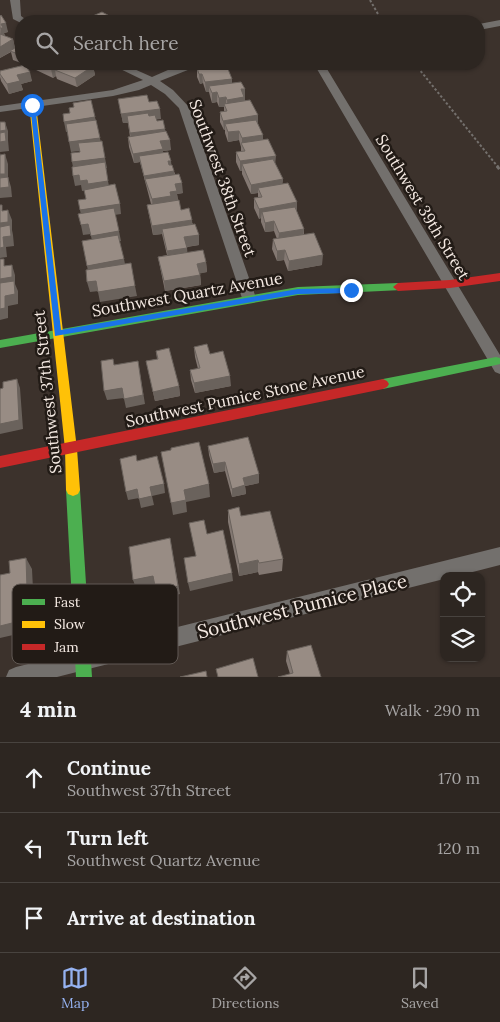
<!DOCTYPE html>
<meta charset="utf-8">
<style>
body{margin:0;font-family:Lora,serif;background:#39322e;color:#f1f3f6}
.controls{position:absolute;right:15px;bottom:15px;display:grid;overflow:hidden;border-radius:10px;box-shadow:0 1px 4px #0004}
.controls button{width:45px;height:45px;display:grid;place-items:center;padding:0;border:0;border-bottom:1px solid #48433f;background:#2d2621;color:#f1f3f6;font:25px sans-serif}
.stop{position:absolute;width:15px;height:15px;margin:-11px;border:4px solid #1a73e8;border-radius:50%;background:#fff}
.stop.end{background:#1a73e8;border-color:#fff;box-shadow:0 1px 5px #0008}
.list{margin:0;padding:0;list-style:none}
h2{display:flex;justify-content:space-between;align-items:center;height:65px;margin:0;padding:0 20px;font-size:21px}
h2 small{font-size:16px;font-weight:400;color:#a7a5a5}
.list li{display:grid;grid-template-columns:32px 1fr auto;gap:15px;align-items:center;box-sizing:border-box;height:70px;padding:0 20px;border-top:1px solid #48433f}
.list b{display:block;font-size:19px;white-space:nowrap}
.list p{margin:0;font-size:16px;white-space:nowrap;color:#a7a5a5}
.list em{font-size:16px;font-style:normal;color:#a7a5a5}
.icon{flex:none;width:28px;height:28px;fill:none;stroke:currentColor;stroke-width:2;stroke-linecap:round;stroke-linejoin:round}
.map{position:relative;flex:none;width:500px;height:677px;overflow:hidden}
.search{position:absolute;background:#2d2621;box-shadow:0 1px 4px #0004;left:15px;right:15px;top:15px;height:55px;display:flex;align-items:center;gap:12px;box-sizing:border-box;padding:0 18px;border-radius:20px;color:#a7a5a5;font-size:19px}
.sheet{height:275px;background:#2d2621}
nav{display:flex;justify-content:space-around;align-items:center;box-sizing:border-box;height:70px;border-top:1px solid #48433f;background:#2d2621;font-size:14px;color:#a7a5a5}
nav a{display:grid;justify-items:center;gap:2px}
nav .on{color:#95b2f1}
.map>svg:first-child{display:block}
</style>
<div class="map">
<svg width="500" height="677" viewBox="0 0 500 677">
<rect width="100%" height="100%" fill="#3c322c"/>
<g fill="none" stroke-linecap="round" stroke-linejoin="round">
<!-- path-far1 -->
<path stroke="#74706d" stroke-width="2" stroke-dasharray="2.5 2" stroke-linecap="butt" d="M 370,0 L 382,21
M 415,64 L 498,167"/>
<!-- path -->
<path stroke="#74706d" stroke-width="3" stroke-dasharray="4 2.5" stroke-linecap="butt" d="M 497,166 L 500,170"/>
<!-- street -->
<path fill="#73706d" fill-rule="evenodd" d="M 10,0 L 20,0 L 21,16 L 28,21 L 21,21 L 21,23 L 13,19 Z
M 500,20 L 500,26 L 479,30 L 479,24 Z
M 110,64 L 123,64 L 152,77 L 177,66 L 203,64 L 160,81 L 173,90 L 189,107 L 256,298 L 254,302 L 249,303 L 244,302 L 242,298 L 179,108 L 165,94 L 151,85 L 139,90 L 113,96 L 0,112 L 0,106 L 113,90 L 143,80 Z
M 314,64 L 324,64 L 500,355 L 500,374 L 495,372 Z
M 500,547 L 500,565 L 457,576 L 444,576 L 444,579 L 57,677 L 6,677 L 9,670 L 16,667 Z"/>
<!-- fast -->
<path fill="#4caf50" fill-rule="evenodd" d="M 398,283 L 402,284 L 403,287 L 402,290 L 298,295 L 0,348 L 0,340 L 298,287 Z
M 496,357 L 500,358 L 500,364 L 496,365 L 383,389 L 379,387 L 377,384 L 379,381 L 383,379 Z
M 73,484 L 78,486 L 80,490 L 92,677 L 76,677 L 66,490 L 68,486 Z"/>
<!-- slow -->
<path fill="#ffc107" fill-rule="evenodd" d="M 29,103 L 36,105 L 77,449 L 80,490 L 78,494 L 73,496 L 68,494 L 66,490 L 65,449 Z"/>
<!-- jam -->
<path fill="#c62828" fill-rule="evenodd" d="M 500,273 L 500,281 L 450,288 L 398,291 L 393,287 L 398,283 L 450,280 Z
M 383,379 L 387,381 L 389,384 L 387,387 L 383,389 L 0,468 L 0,456 Z"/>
</g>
<!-- wall -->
<path fill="#837872" d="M 0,16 L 8,32 L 4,33 L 5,36 L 13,39 L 15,48 L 21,44 L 21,63 L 13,60 L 11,52 L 0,58 Z
M 22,64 L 89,64 L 89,65 L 93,66 L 95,75 L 77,87 L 57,79 L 56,76 L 53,78 L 34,69 L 33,66 L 31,67 L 25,65 L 32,81 L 21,84 L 23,90 L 9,94 L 1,81 L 0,77 L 0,71 L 25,65 Z
M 197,68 L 245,89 L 244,101 L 258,115 L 258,124 L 263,140 L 283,179 L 282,184 L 297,202 L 297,212 L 304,229 L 304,235 L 322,265 L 288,271 L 284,260 L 277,261 L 272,249 L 273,239 L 277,239 L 274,231 L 265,232 L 261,222 L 261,218 L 259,219 L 254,208 L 254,198 L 258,197 L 258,193 L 251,194 L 242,174 L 242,171 L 240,171 L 236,162 L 236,152 L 241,152 L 241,147 L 239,140 L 228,142 L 225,133 L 225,130 L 224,130 L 220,122 L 220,112 L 224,111 L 224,107 L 219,107 L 217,102 L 212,103 L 210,96 L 209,92 L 206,92 L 203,83 L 200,84 L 197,77 Z
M 118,99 L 149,102 L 161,119 L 156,119 L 157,121 L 165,131 L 171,150 L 163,151 L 163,152 L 171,161 L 171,165 L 174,171 L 175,174 L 183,193 L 177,194 L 178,200 L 181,210 L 193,224 L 199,245 L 187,247 L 187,252 L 206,262 L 207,272 L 200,273 L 201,285 L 165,291 L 158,257 L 167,255 L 162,234 L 153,235 L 147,205 L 151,204 L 140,162 L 134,163 L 129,147 L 128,137 L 130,137 L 128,123 L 123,123 Z
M 194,347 L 210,354 L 231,386 L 195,393 L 191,380 L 190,370 L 198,369 L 195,357 Z
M 156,351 L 179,386 L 180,396 L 155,401 L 146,361 L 157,359 Z
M 208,446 L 259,483 L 245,486 L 246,494 L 232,497 L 225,471 L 214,473 L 209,455 Z
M 228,510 L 241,516 L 283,559 L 282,571 L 259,575 L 258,572 L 239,576 L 228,522 Z
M 287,651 L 321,677 L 290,674 L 286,661 Z"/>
<!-- shaded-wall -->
<path fill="#6a625c" d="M 6,23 L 8,32 L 4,33 L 5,37 L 0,38 L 1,24 Z
M 13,39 L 15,49 L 0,58 L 0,47 Z
M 60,64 L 66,64 L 55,70 L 56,76 L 53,78 L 51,69 Z
M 84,64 L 89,64 L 90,68 L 93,66 L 95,75 L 77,87 L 75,78 Z
M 30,72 L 32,81 L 21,84 L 23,90 L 9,94 L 7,84 L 17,75 Z
M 199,74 L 202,74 L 203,83 L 200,84 Z
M 232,79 L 232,89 L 209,86 L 209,92 L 206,92 L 205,82 Z
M 241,89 L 245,89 L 245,107 L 228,109 L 227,100 Z
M 217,92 L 217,102 L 212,103 L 212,93 Z
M 226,97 L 226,106 L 224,104 L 224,107 L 219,107 L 219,98 Z
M 160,109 L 161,119 L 128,123 L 127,116 L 128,123 L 123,123 L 121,114 Z
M 258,115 L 258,125 L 225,124 L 225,130 L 224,130 L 223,121 Z
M 95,117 L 97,127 L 66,132 L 64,122 Z
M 5,122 L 8,131 L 8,140 L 9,151 L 0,152 L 1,160 L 0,160 L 0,131 Z
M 165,129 L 166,138 L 132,143 L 130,133 Z
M 239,131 L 239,140 L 228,142 L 228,132 Z
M 263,135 L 263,145 L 242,144 L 242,138 Z
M 100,138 L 102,148 L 71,152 L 69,142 Z
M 170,140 L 171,150 L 163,151 L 164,158 L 139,156 L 140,162 L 134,163 L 133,154 L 160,141 Z
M 5,154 L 8,164 L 8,183 L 0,185 L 0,174 Z
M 276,156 L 275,166 L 242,164 L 242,171 L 240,171 L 240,161 Z
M 105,158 L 107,168 L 74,172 L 72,162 Z
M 168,161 L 171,161 L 172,170 L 169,171 Z
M 174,171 L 175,181 L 145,179 L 146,186 L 144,176 Z
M 79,175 L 87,180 L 108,181 L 110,191 L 89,190 L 82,191 L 81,185 L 75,186 L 73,176 Z
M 8,177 L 11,187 L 12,197 L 0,198 L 0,188 Z
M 283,179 L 282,189 L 258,188 L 258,193 L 251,194 L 251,185 Z
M 182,183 L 183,193 L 177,194 L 178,201 L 153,209 L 152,199 L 170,192 L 175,184 Z
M 297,202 L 297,212 L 262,212 L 261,218 L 259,219 L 259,209 Z
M 120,204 L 121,214 L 82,220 L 80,210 Z
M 8,210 L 12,220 L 12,230 L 13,235 L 14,246 L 6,247 L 7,257 L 0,258 L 0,248 L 3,237 L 0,233 L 0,223 Z
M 192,220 L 193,229 L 162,229 L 162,234 L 153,235 L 152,226 Z
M 274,221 L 274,231 L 265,232 L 265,223 Z
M 88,224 L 91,234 L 83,235 L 81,225 Z
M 304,229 L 303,239 L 278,243 L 279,233 Z
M 119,231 L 121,241 L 93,246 L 91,236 Z
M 199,235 L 199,245 L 185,247 L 184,237 Z
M 187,248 L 188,258 L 168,261 L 167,251 Z
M 285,250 L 284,260 L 277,261 L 277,251 Z
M 323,255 L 322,265 L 288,271 L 289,261 Z
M 124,259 L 126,269 L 89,276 L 87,266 Z
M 206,262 L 207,272 L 198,274 L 197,264 Z
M 12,265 L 15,275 L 15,284 L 18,291 L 18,304 L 8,306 L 8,318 L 0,320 L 0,279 Z
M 200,275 L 201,285 L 165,291 L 164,281 Z
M 96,281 L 99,291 L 90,292 L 87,282 Z
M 135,286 L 137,296 L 100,302 L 98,292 Z
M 138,361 L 145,404 L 126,408 L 124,399 Z
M 230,376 L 231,386 L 195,393 L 194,383 Z
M 17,379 L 20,388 L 23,429 L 0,434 L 0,424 Z
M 179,386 L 180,396 L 155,401 L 153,392 Z
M 122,388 L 124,398 L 107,400 L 104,391 Z
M 225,462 L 225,471 L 214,473 L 213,464 Z
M 259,474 L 259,483 L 245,486 L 246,494 L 232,497 L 232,489 L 243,478 Z
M 164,484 L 165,493 L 152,496 L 150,487 Z
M 209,484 L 210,497 L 186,502 L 187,512 L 173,515 L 171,503 L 184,490 Z
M 137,489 L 139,498 L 128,500 L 126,492 Z
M 152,496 L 154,505 L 141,508 L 139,499 Z
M 170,538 L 180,594 L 157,599 L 156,591 Z
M 26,558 L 32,569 L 35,630 L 0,638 L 0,626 Z
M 258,560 L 258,572 L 239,576 L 239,564 Z
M 232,573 L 233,581 L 190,591 L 188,583 Z
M 153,576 L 155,584 L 136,588 L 133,580 Z"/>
<!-- building -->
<path fill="#988c84" stroke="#6a625c" d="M 102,12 L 117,20 L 114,21 L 81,21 Z
M 1,15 L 6,23 L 1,24 L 3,28 L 0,28 L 0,16 Z
M 125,19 L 130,21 L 120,21 Z
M 0,34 L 13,39 L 0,47 Z
M 21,44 L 21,55 L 10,51 Z
M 40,64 L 60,64 L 51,69 Z
M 65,64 L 87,64 L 93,66 L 75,78 L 55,70 Z
M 226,64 L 232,79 L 205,82 L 202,74 L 199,74 L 197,68 Z
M 25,65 L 30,72 L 17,75 L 20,81 L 7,84 L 0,74 L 0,71 Z
M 241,82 L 245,89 L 241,89 L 244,97 L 227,100 L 226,97 L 219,98 L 217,92 L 212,93 L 209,86 Z
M 147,95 L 149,102 L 157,101 L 160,109 L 121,114 L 118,99 Z
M 91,100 L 95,117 L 64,122 L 63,114 L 70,113 L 69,108 L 74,107 L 73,103 Z
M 250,100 L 258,115 L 223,121 L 220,112 L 227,111 L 224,104 Z
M 148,113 L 149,116 L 155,115 L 157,121 L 163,120 L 165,129 L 130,133 L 127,116 Z
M 96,120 L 100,138 L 69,142 L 66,124 Z
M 256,120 L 263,135 L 242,138 L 239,131 L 228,132 L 225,124 Z
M 0,122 L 5,122 L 6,130 L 0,131 Z
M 166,131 L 170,140 L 160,141 L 163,149 L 133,154 L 128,137 Z
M 5,132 L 6,141 L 0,142 L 0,133 Z
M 268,139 L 276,156 L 240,161 L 236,152 L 245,151 L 241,143 Z
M 102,141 L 105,158 L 72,162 L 71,153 L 80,152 L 78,143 Z
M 168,152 L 171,161 L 168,161 L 169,165 L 172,165 L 174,171 L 144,176 L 139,156 Z
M 5,154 L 5,174 L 0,174 L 0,155 Z
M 273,159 L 283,179 L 251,185 L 242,164 Z
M 105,162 L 108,181 L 88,184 L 87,180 L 80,181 L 79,175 L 73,176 L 72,167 Z
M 179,174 L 182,183 L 175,184 L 177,191 L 170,192 L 171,196 L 152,199 L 145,179 Z
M 8,177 L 9,187 L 0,188 L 0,178 Z
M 288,183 L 297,202 L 259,209 L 254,198 L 262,197 L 258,188 Z
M 115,184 L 120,204 L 80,210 L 78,200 L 86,199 L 84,190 Z
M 179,200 L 181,210 L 189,208 L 192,220 L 152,226 L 147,205 Z
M 0,205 L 2,205 L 2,211 L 8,210 L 8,222 L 0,223 Z
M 295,207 L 304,229 L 279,233 L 274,221 L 265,223 L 262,212 Z
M 114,208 L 119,231 L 91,236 L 88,224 L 81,225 L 78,214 Z
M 195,224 L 199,235 L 184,237 L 187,248 L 167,251 L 162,229 Z
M 10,225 L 11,236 L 3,237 L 4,247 L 0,248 L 0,227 Z
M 314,233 L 323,255 L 289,261 L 285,250 L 277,251 L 273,239 Z
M 118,235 L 124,259 L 87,266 L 82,241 Z
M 203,250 L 206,262 L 197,264 L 200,275 L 164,281 L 158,257 Z
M 0,259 L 4,259 L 4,266 L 12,265 L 12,277 L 0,279 Z
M 131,263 L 135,286 L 98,292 L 96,281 L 87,282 L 86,270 Z
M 14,281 L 15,294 L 5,296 L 5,308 L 0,309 L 0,283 Z
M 207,344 L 210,354 L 223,351 L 230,376 L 194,383 L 190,370 L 200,368 L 194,347 Z
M 169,348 L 179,386 L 153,392 L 146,361 L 158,359 L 156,351 Z
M 113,359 L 114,365 L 138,361 L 143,395 L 124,399 L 122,388 L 104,391 L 101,361 Z
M 17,379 L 19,420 L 0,424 L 0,389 L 3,388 L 3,382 Z
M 248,437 L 259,474 L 243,478 L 245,485 L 232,489 L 225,462 L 213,464 L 208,446 Z
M 199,442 L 209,484 L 184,490 L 186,500 L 171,503 L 161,452 L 171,450 L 171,448 Z
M 136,455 L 137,461 L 157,456 L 164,484 L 150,487 L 152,496 L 139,499 L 137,489 L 126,492 L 120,459 Z
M 239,507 L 241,516 L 270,511 L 283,559 L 259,563 L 258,560 L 239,564 L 228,510 Z
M 204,520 L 207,534 L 223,530 L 232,573 L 188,583 L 184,558 L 196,556 L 189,523 Z
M 170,538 L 178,586 L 156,591 L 153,576 L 133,580 L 129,547 Z
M 26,558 L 28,619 L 0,626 L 0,575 L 10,573 L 9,561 Z
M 311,645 L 321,677 L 278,677 L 293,673 L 287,651 Z
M 253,658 L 258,677 L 218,677 L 216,669 Z
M 206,671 L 207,677 L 180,677 Z"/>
<!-- route -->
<path fill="#1a73e8" d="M 30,104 L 35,105 L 61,330 L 298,289 L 351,288 L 355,290 L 351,293 L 298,294 L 55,336 Z"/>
<g text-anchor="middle" stroke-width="5" stroke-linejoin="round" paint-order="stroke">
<!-- street labels -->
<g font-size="16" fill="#f5eae3" stroke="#221b16">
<text transform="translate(223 178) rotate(70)" y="6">Southwest 38th Street</text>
<text transform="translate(423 207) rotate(59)" y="6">Southwest 39th Street</text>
<text transform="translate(187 294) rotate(-10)" y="6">Southwest Quartz Avenue</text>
<text transform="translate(47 392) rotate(-96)" y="6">Southwest 37th Street</text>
<text transform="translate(245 396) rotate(-12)" y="6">Southwest Pumice Stone Avenue</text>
</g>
<!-- near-street labels -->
<g font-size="19" fill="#f5eae3" stroke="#221b16">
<text transform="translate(302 606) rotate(-14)" y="7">Southwest Pumice Place</text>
</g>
</g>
<!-- legend -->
<rect x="12" y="584" width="166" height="80" rx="8" fill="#221b16" stroke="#615954" stroke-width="1"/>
<rect x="22" y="599" width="23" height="6" fill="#4caf50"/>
<rect x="22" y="621" width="23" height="7" fill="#ffc107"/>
<rect x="22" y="644" width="23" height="6" fill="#c62828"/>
<g font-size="14" fill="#f5eae3">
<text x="54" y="607">Fast</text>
<text x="54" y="629">Slow</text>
<text x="54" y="652">Jam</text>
</g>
</svg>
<div class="controls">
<button><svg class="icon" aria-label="locate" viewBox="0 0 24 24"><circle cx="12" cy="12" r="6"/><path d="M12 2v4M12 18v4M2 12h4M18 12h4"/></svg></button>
<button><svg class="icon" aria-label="layers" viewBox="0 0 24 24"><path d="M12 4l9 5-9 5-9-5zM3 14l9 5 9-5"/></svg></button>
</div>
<div class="stop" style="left:32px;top:105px"></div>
<div class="stop end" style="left:351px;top:290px"></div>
<div class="search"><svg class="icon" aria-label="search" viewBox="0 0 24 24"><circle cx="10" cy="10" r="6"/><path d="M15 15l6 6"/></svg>Search here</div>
</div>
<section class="sheet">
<h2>4 min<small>Walk · 290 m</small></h2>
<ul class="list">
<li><svg class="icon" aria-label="ahead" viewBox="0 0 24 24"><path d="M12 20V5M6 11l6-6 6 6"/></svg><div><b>Continue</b><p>Southwest 37th Street</p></div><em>170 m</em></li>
<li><svg class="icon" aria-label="left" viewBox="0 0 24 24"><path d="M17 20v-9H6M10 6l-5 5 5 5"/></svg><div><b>Turn left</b><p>Southwest Quartz Avenue</p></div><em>120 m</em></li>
<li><svg class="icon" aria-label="arrive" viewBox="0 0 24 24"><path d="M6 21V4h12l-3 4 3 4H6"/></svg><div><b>Arrive at destination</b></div></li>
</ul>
</section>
<nav>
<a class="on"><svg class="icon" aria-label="map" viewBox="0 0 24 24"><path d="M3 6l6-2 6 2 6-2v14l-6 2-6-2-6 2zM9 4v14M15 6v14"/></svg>Map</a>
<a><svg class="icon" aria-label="directions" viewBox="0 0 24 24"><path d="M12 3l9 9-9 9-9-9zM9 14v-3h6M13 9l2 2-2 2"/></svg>Directions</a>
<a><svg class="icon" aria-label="saved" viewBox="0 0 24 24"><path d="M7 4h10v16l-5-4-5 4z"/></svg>Saved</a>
</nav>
